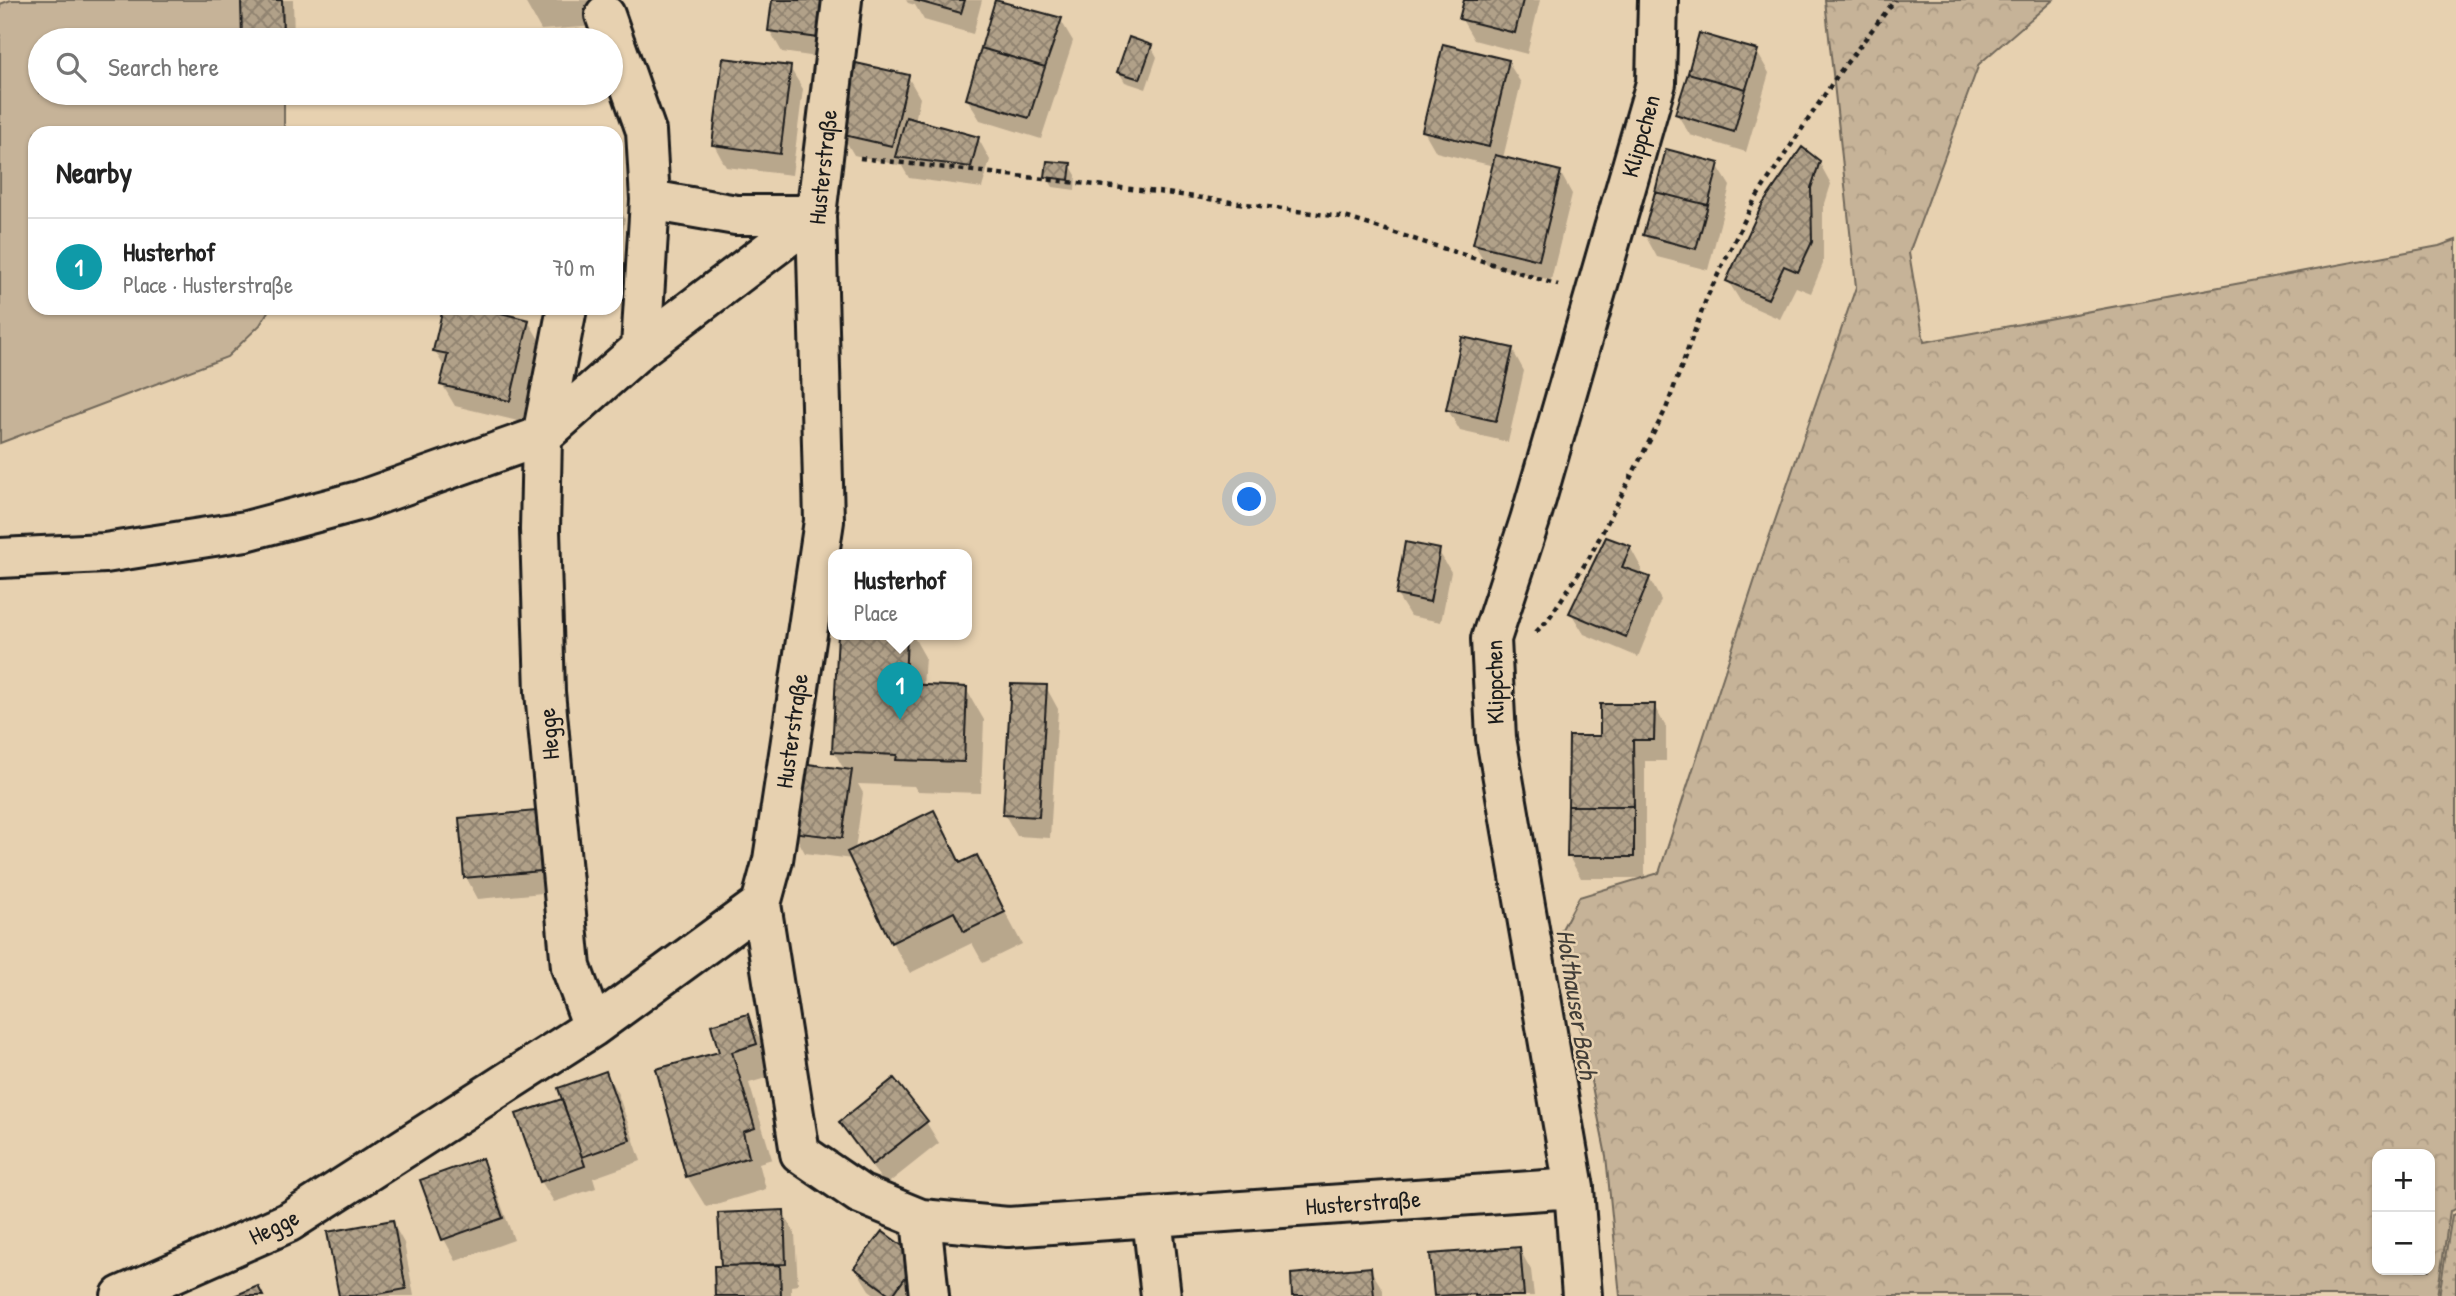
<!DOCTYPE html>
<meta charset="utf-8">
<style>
body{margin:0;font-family:"Patrick Hand",sans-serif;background:#f6f6f6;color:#222}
.controls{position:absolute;right:21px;bottom:21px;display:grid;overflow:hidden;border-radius:14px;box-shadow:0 2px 5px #0004}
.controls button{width:63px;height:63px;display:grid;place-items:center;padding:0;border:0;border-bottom:2px solid #e0e0e0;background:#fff;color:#222;font:35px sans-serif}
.you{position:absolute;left:1250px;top:500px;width:24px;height:24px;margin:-18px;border:5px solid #fff;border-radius:50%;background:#1a73e8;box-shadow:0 0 0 10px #1a73e833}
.badge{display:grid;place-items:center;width:46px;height:46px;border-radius:50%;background:#d1495b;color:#fff;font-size:23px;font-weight:700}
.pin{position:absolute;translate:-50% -58px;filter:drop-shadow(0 2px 4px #0008)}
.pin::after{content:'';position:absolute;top:37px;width:24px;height:21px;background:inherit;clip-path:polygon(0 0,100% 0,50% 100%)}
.popup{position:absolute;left:828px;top:549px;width:144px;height:91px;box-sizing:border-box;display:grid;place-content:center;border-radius:14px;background:#fff;filter:drop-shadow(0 2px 5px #0005);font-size:23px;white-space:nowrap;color:#767676}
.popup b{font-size:26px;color:#222}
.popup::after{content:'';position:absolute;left:50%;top:100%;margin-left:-14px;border:14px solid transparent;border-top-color:#fff}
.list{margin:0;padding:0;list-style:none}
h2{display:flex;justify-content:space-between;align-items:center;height:91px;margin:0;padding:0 28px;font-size:30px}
h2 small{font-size:23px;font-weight:400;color:#767676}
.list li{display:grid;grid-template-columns:46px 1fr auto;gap:21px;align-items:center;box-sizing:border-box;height:98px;padding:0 28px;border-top:2px solid #e0e0e0}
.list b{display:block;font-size:26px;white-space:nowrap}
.list p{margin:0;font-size:23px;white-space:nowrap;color:#767676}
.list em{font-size:23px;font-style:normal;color:#767676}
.icon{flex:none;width:38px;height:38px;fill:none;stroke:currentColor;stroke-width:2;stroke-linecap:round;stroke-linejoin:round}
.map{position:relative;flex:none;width:2456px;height:1296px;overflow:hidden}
.search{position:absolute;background:#fff;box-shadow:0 2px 5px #0004;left:28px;top:28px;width:595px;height:77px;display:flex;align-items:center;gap:18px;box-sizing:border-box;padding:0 24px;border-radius:38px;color:#767676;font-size:26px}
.panel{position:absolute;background:#fff;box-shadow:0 2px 5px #0004;left:28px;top:126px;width:595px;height:189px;border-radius:21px}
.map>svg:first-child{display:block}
</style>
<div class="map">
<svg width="2456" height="1296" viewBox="0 0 2456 1296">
<defs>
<pattern id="grass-dots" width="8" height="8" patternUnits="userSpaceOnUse" patternTransform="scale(1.75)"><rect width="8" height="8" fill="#c6b398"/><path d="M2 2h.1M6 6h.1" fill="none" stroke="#aa9982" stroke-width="1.8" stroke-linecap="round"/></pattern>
<pattern id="forest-crowns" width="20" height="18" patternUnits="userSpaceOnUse" patternTransform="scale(1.75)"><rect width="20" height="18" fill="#c6b398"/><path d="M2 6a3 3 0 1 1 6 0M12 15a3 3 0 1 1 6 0" fill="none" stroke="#aa9982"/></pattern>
<pattern id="building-cross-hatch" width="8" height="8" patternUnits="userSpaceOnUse" patternTransform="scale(1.75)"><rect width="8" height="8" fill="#b1a189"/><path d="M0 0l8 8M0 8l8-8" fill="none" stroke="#8f826f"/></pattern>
</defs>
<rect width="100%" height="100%" fill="#e7d1b0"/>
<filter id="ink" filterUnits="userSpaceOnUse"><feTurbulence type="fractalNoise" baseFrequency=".0143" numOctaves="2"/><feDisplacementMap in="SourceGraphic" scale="14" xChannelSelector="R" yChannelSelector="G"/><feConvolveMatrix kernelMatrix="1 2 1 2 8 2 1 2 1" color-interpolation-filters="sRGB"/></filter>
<g filter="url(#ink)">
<!-- grass -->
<path fill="url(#grass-dots)" stroke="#71685a" stroke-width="2" d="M 2456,1214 L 2456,1296 L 2439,1296 L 2452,1215 Z"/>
<!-- forest -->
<path fill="url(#forest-crowns)" stroke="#71685a" stroke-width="2" fill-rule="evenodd" d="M 1825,0 L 2053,0 L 1979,64 L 1909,253 L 1924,342 L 2439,246 L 2456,240 L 2456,1209 L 2450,1211 L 2437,1296 L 1620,1296 L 1606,1156 L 1561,931 L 1579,897 L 1659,873 L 1761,561 L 1856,287 ZM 2377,1154 L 2430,1154 L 2430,1270 L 2377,1270 Z"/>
<!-- garden -->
<path fill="#c6b398" stroke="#71685a" stroke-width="2" d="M 11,0 L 282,0 L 283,40 L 40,40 L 40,93 L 284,93 L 284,133 L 35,133 L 35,308 L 270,308 L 260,325 L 227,357 L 0,443 L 0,4 Z"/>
<!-- shadow -->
<path fill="#0003" d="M 243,0 L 293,0 L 294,40 L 245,40 Z
M 524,0 L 608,0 L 610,25 L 541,30 Z
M 774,0 L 846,0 L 838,60 L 782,52 L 770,31 Z
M 906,0 L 982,0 L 973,34 L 924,20 L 915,5 L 908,3 Z
M 1466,0 L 1540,0 L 1527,54 L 1474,40 L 1461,18 Z
M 1060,19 L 1073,41 L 1041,139 L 980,120 L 967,99 Z
M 1151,46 L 1157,57 L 1146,89 L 1125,82 L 1119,72 Z
M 1757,52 L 1769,73 L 1746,152 L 1690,135 L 1677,114 Z
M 1508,62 L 1521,83 L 1503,158 L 1560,172 L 1572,194 L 1551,280 L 1487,265 L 1474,244 L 1494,166 L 1436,152 L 1424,131 Z
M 790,68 L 803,89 L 792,175 L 726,167 L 714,145 Z
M 908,77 L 920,98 L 915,121 L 978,138 L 990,160 L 982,188 L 909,178 L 902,166 L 854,155 L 841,133 Z
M 1819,162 L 1831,184 L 1823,210 L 1823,264 L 1811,293 L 1796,287 L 1780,319 L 1741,302 L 1728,281 Z
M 1070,165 L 1076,175 L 1075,190 L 1053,187 L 1047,177 Z
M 1717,165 L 1730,186 L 1708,270 L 1657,257 L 1645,235 Z
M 616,202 L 625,219 L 616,266 Z
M 445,308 L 470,312 L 473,308 L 528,321 L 541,343 L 522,422 L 455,406 L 442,384 L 446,370 L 435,351 Z
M 1512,349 L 1524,371 L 1508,442 L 1460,431 L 1448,410 Z
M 1630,547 L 1642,569 L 1639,575 L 1649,578 L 1661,600 L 1638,657 L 1584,634 L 1571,613 Z
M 1438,550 L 1451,572 L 1441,622 L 1410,616 L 1397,595 Z
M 840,634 L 912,634 L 925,657 L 923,687 L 966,689 L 984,720 L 981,793 L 917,791 L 914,786 L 858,784 L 863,793 L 855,850 L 933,812 L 961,864 L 976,857 L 1022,944 L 983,963 L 972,943 L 910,973 L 892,942 L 852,859 L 805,853 L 793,831 L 845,771 L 834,752 Z
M 1046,687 L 1058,709 L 1050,838 L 1017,836 L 1005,815 Z
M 1654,706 L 1666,727 L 1666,761 L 1645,761 L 1645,878 L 1581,878 L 1569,857 L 1602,738 Z
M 535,813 L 547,834 L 553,892 L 478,899 L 466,877 Z
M 747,1016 L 765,1048 L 773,1076 L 749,1083 L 772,1159 L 759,1163 L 766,1189 L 706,1207 L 687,1176 L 721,1053 Z
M 606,1073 L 618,1094 L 641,1161 L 593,1178 L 596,1188 L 554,1202 L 541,1181 L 564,1100 Z
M 841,1122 L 926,1122 L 939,1143 L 886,1185 L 853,1143 Z
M 481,1160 L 493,1182 L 514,1240 L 456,1261 L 444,1239 Z
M 783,1212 L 795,1234 L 798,1285 L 791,1286 L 791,1296 L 717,1296 L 723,1268 Z
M 392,1222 L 404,1243 L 414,1296 L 341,1296 Z
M 1519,1248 L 1531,1270 L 1534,1296 L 1435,1296 Z
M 917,1259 L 919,1296 L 877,1296 L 869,1290 L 856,1269 Z
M 1370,1269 L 1383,1290 L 1383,1296 L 1294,1296 Z"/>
<!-- building -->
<path fill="url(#building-cross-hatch)" stroke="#1c1c1c" stroke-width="2" d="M 241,0 L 282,0 L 283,39 L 242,38 Z
M 772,0 L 831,0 L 826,39 L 768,31 Z
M 914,0 L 965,0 L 961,13 Z
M 995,0 L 1062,18 L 1045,67 L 981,48 Z
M 1464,0 L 1523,0 L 1515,33 L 1459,19 Z
M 1699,33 L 1758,50 L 1746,89 L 1688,73 Z
M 1129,37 L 1152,45 L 1140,79 L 1117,72 Z
M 1443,44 L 1509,60 L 1489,147 L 1422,131 Z
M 981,48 L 1045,67 L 1029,118 L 966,99 Z
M 723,58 L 791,66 L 780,154 L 712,145 Z
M 856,63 L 909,75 L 892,146 L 839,134 Z
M 1688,73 L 1746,89 L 1734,132 L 1675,114 Z
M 906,117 L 979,137 L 971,167 L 895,157 Z
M 1802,147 L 1820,161 L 1811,188 L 1812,242 L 1798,272 L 1784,266 L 1768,299 L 1726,281 L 1762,205 Z
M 1666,149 L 1719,163 L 1708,205 L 1655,192 Z
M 1495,155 L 1561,171 L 1539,260 L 1473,244 Z
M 1047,161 L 1071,163 L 1069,180 L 1045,177 Z
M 1655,192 L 1708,205 L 1696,249 L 1643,235 Z
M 443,308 L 468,310 L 469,308 L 480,308 L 529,320 L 510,401 L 440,385 L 448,354 L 433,351 Z
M 1462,337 L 1513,348 L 1496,421 L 1446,410 Z
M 1606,537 L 1631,546 L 1622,567 L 1650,577 L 1626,637 L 1569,613 Z
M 1405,542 L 1440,549 L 1430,602 L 1396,595 Z
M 838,634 L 907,634 L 905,684 L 967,687 L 964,762 L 896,760 L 897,755 L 832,752 Z
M 1011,684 L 1047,685 L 1039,817 L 1003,815 Z
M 1600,704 L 1655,704 L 1654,740 L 1633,740 L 1634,806 L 1568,806 L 1569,736 L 1600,736 Z
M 801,763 L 852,770 L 842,838 L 791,832 Z
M 1568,806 L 1634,806 L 1634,857 L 1567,857 Z
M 934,810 L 960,863 L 977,855 L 1005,912 L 964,932 L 954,912 L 891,943 L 847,852 Z
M 536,811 L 541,871 L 464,878 L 459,818 Z
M 748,1014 L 757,1044 L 732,1052 L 755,1128 L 743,1132 L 749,1157 L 686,1177 L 656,1069 L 719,1052 L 711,1025 Z
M 606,1071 L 630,1140 L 582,1157 L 558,1088 Z
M 894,1078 L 928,1121 L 872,1165 L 839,1122 Z
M 562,1099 L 585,1166 L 540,1182 L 516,1114 Z
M 482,1158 L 503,1218 L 442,1240 L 420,1180 Z
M 784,1210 L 786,1264 L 721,1266 L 718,1213 Z
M 393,1220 L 406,1289 L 367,1296 L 339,1296 L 327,1232 Z
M 882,1231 L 919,1258 L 892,1296 L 854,1268 Z
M 1520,1247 L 1524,1296 L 1475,1296 L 1475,1294 L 1434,1296 L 1430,1254 Z
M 780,1265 L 781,1296 L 715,1296 L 714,1266 Z
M 1371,1267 L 1374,1296 L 1292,1296 L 1291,1274 Z
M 258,1286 L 263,1296 L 234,1296 Z"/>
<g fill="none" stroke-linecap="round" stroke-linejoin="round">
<defs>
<path id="minor" d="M 842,0 L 816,215 L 824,521 L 773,860 L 761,904 L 800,1153 L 860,1194 L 921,1219 L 1008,1227 L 1574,1188
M 605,15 L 646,131 L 650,200 L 736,215 L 816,215
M 641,348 L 650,200
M 0,558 L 105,553 L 246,531 L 362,500 L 542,436 L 567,308
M 593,1027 L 571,967 L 545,692 L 540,530 L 542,436 L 641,348 L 816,215
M 1152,1218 L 1161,1296
M 921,1219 L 929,1296
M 121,1296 L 289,1222 L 593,1027 L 761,904
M 1582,1296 L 1574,1188 L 1496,738 L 1491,639 L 1530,520 L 1656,83 L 1658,0"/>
</defs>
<!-- minor casing -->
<use href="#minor" stroke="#1c1c1c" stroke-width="44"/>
<!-- path -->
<path stroke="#1c1c1c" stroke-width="4.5" stroke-dasharray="5 5" stroke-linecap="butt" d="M 860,158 L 1166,193 L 1348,218 L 1558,285
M 1536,632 L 1547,621 L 1589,558 L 1666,409 L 1707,297 L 1754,201 L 1839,73 L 1895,0"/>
<!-- minor -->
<use href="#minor" stroke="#e7d1b0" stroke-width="38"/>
</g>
</g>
<g text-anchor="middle" stroke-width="5" stroke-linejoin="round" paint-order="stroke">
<!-- street labels -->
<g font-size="24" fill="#1c1c1c" stroke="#e7d1b0">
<text transform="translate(1641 136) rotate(-74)" y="8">Klippchen</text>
<text transform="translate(823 167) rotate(-84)" y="8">Husterstraße</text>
<text transform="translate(1495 682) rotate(-91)" y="8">Klippchen</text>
<text transform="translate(792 731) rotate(-82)" y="8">Husterstraße</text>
<text transform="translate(549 734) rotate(-95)" y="8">Hegge</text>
<text transform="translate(1363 1203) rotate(-4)" y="8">Husterstraße</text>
<text transform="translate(274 1227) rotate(-26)" y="8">Hegge</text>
</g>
<!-- water labels -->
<g font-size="26" font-style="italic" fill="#423e38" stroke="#e7d1b0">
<text transform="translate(1577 1004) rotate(81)" y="9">Holthauser Bach</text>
</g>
</g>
</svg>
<div class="controls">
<button>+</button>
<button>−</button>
</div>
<div class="you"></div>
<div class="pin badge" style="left:900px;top:720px;background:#0f9aa8">1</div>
<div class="popup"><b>Husterhof</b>Place</div>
<div class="search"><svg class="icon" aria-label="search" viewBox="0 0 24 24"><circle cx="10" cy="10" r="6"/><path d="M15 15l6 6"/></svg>Search here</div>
<section class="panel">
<h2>Nearby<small></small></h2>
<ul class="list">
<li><span class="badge" style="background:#0f9aa8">1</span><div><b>Husterhof</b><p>Place · Husterstraße</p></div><em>70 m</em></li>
</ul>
</section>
</div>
